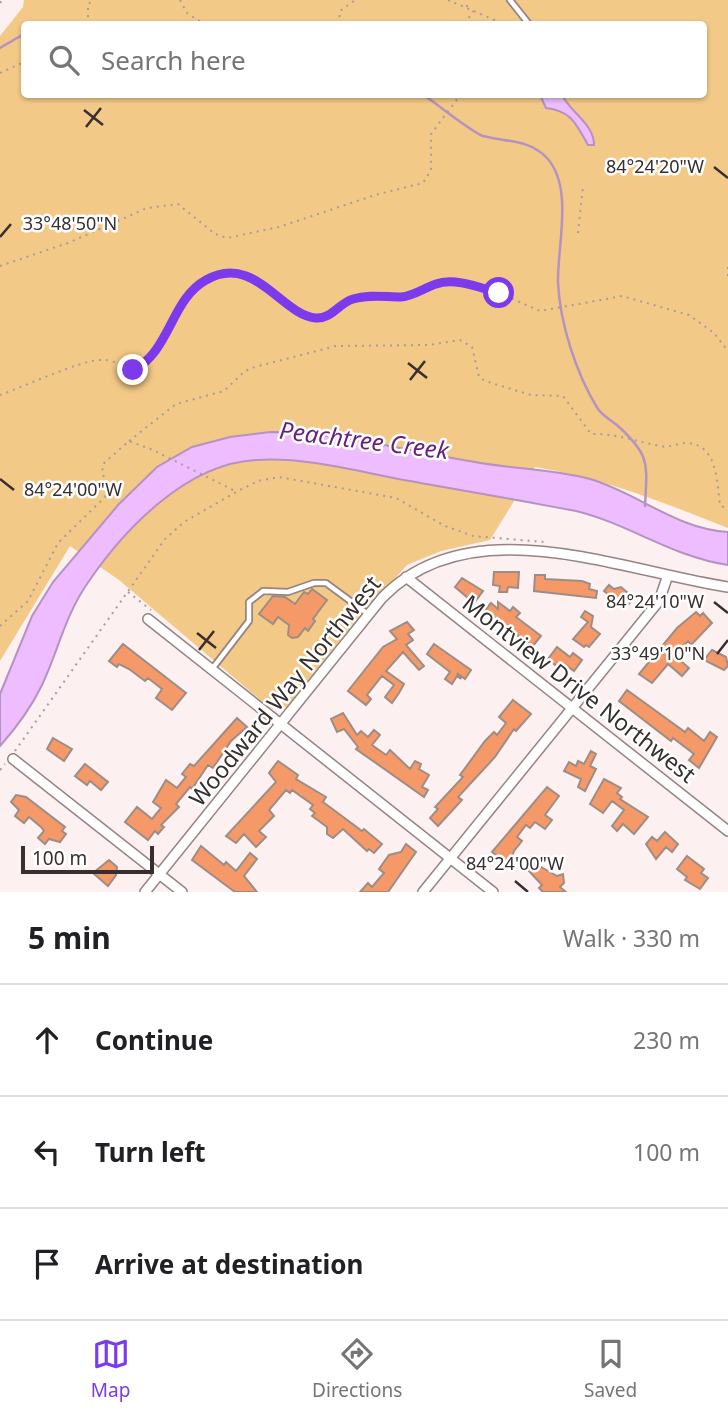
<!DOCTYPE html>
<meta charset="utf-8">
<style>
body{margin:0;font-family:"Noto Sans",sans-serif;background:#f6f6f6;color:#202124}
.scale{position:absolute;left:21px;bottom:18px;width:133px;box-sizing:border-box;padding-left:7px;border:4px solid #372f2f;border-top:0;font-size:19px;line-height:24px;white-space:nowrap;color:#372f2f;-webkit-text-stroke:5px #fff;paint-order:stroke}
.stop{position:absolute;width:21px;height:21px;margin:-16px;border:5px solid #7c3aed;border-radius:50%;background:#fff}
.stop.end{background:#7c3aed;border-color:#fff;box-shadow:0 2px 7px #0008}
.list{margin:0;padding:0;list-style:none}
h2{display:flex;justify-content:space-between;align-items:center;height:91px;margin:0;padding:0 28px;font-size:30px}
h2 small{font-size:23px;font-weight:400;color:#757577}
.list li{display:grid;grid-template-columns:46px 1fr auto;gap:21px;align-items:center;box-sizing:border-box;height:112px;padding:0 28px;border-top:2px solid #e0e0e0}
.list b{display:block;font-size:26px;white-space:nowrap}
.list em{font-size:23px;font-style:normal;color:#757577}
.icon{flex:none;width:38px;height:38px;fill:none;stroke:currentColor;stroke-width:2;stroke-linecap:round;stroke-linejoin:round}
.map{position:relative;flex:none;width:728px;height:892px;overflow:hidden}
.search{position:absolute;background:#fff;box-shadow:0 2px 5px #0004;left:21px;right:21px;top:21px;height:77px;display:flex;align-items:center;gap:18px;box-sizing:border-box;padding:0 24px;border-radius:7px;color:#757577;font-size:26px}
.sheet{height:427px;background:#fff}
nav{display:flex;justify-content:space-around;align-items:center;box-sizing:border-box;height:98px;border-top:2px solid #e0e0e0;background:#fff;font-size:19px;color:#757577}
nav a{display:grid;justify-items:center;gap:4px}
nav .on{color:#7c3aed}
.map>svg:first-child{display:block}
</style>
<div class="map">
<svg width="728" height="892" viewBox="0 0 728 892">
<rect width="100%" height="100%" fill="#fdf0f0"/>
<!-- green -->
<path fill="#f3c988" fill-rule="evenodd" d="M 24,0 L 728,0 L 728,528 C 665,503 603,478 535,467 L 490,540 L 441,551 L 407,565 L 345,634 L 289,706 L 281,710 L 270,708 L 119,580 L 70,546 L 0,661 L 0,36 L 23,7 ZM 24,24 L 704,24 L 704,94 L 24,94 Z"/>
<!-- water -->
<path fill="#edbdff" stroke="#b692c1" stroke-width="2" d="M 540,95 L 562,95 C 571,113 594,124 594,145 L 588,145 C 576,124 572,111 546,108 Z
M 270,432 C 340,432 406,451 475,462 C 513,469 552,469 590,479 C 638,493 676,529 728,532 L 728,565 C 673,557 629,524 576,511 C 519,500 461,490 404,480 C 356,471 306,457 257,460 C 187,463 124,529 87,584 C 65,616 58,651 42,685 C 31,708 17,727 0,746 L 0,694 L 32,616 L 53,582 L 119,504 L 157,467 L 192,447 L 230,437 Z"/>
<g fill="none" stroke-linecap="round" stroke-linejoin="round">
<!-- stream -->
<path stroke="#b692c1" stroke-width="2.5" d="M 0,48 L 24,34
M 422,94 C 436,103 473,133 483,136 C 506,142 529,139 547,158 C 574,188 557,246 558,283 C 560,323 576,374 598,409 C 603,416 612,421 618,426 C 651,456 647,464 645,506"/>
</g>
<!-- building -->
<path fill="#f69969" stroke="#9e8d85" stroke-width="2" d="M 494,572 L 519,572 L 518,588 L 508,587 L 507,592 L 499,592 L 500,586 L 493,585 Z
M 535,575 L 545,575 L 545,579 L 582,581 L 590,584 L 589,589 L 597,591 L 596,598 L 534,591 Z
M 462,578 L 483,591 L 474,603 L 455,587 Z
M 609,585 L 614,589 L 621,587 L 634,598 L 624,609 L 604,591 Z
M 312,589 L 327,600 L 313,619 L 315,621 L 308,631 L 305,628 L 298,637 L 292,638 L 288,635 L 289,625 L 278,617 L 273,624 L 259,614 L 273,596 L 285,597 L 295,604 L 304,592 L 308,594 Z
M 498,602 L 510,611 L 513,607 L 520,613 L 516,617 L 541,636 L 532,647 L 485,610 L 491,603 L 498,609 Z
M 585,611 L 593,616 L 591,627 L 600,634 L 589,647 L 586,645 L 584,647 L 573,639 L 588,622 L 581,617 Z
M 696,612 L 700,616 L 703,613 L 712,623 L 691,645 L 688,641 L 675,656 L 689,668 L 682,676 L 668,664 L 652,683 L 639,674 L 677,628 Z
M 407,622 L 414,630 L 408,634 L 413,640 L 406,645 L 424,666 L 419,670 L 403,652 L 386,671 L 404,684 L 399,693 L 392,703 L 385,697 L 394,685 L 382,676 L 367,695 L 371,699 L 366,705 L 348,691 L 383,647 L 397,639 L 390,631 Z
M 123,644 L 186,693 L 172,710 L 156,698 L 162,689 L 148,678 L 145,681 L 129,669 L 119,664 L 117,667 L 109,661 Z
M 434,644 L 471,670 L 465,679 L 457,673 L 461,679 L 457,676 L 452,684 L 445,679 L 450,672 L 427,654 Z
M 557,647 L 570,657 L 573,653 L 582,660 L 574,671 L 564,664 L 560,669 L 548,659 Z
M 712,650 L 726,657 L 728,666 L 724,670 L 704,660 Z
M 627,690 L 685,732 L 688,728 L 704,741 L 710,732 L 717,737 L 699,768 L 689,760 L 694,754 L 673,738 L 671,741 L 619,701 Z
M 513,700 L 531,714 L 516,731 L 514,729 L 495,757 L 458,797 L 462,800 L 438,826 L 430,818 L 438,809 L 435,807 L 463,777 L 460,775 L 485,741 L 494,732 L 497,735 L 506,723 L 499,717 Z
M 343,713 L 357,735 L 361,731 L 368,737 L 374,730 L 380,735 L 372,745 L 386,755 L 390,750 L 410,769 L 415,761 L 421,764 L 419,769 L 429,775 L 422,787 L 428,790 L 424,797 L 356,749 L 358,747 L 344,729 L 337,732 L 331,719 Z
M 237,718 L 247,727 L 231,741 L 213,768 L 208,765 L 192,789 L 190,787 L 176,804 L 179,807 L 161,825 L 164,827 L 158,834 L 155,831 L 148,840 L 125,822 L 137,807 L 152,819 L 161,808 L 153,802 L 166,780 L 177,788 L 186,777 L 182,774 L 190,764 L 194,766 Z
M 53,738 L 72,749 L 64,761 L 47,749 Z
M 591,751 L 596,754 L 590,766 L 596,769 L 585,791 L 578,787 L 581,779 L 564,771 L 569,762 L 576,766 L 578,761 L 584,764 Z
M 278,761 L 298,775 L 296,779 L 326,797 L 323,802 L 362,831 L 364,829 L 382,844 L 374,853 L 369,849 L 367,851 L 343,829 L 333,838 L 327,834 L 327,827 L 312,816 L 315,813 L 310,809 L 313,805 L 292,790 L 290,793 L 286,790 L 269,810 L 274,816 L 259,831 L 266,837 L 256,847 L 244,834 L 236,843 L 226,836 L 276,782 L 269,773 Z
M 85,764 L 108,782 L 101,790 L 90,781 L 87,785 L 75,776 Z
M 604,779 L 621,788 L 617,793 L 622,797 L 620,799 L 648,817 L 634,834 L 623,824 L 617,831 L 612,826 L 624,810 L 612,801 L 603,813 L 590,804 Z
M 547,787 L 559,796 L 545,815 L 552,820 L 545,829 L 535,822 L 530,828 L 526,825 L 517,837 L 522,841 L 514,851 L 512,857 L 516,860 L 510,867 L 492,852 Z
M 16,795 L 26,797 L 65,827 L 62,831 L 66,834 L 60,842 L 49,839 L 45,844 L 38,838 L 44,831 L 41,827 L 29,817 L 24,823 L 15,816 L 19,810 L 11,802 Z
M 665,832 L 678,844 L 672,852 L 666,847 L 656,859 L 646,844 L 652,837 L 657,841 Z
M 406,844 L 416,852 L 388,892 L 360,892 L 368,883 L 372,887 L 384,873 L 379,869 L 389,855 L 401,852 Z
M 201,846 L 224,865 L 226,862 L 236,871 L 250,853 L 257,859 L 244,876 L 257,892 L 235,892 L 192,860 Z
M 687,856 L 704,869 L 701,873 L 708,878 L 700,889 L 685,880 L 687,877 L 677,869 Z
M 109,860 L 117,867 L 116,875 L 108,886 L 93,873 Z
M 534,863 L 557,876 L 563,874 L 564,883 L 560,887 L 566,892 L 543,892 L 539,888 L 542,885 L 528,870 Z"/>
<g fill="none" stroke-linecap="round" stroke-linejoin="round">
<defs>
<path id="service" d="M 510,0 L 529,24
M 212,669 L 249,621 L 249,602 L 263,591 L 288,592 L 314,583 L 326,583 L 368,614"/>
<path id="minor" d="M 406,577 L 728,831
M 148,619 L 493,892
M 13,759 L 182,892
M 145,892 L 382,598 C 471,506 621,571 728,587
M 423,892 L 659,601 L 668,575"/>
</defs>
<!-- service casing -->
<use href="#service" stroke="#968383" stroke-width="8"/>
<!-- minor casing -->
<use href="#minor" stroke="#968383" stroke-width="12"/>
<!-- path -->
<path stroke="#a69c9c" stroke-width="2" stroke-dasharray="2 5" stroke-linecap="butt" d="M 180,0 L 187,13 L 204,24
M 448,0 L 504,24
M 0,3 L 2,0
M 467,7 L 467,0
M 88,24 L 88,4 L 94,0
M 339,24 L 340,11 L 355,0
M 465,24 L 473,11
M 0,73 L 24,62
M 578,233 L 583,186
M 0,266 L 68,243 L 147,208 L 178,204 L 215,234 L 227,238 L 279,227 L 375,195 L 423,183 L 431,170 L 431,134 L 461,94
M 728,267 L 728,279
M 0,395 C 23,387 79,361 99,360 C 124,358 122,380 150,359 L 192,290 L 207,279 L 225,274 L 260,282 L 298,312 L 317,318 L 327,316 L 354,298 L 403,297 L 439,282 L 499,293 L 540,311 L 622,296 L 689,315 L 714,333 L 728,351
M 129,441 L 176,404 L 224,391 L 245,371 L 255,367 L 336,346 L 429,345 L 460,340 L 472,347 L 479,377 L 485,381 L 531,395 L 563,396 L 591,434 C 615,433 637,442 661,446 C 670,448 678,443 687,443 C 718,444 717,484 720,505 L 728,510
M 128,592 L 151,610
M 0,626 L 28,601 L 58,543 L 105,497 C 110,485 100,476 103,464 L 129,441 L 153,450 L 235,491
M 15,751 L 165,539 L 184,522 L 236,492 L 258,481 L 279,477 L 396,498 L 445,526 L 473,536 L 545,542
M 0,770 L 5,764"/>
<!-- service -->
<use href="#service" stroke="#fff" stroke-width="4.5"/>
<!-- minor -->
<use href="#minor" stroke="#fff" stroke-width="9"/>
</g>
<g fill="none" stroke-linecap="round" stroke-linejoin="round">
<!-- route -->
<path stroke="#7c3aed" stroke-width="9" d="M 133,370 C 170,352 171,299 206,280 C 254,252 281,315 316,318 C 332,319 339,303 353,299 C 369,294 385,297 401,297 C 414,296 424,288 436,284 C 454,277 481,288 499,293"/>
</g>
<!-- ticks -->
<path fill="none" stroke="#372f2f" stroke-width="2.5" d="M 84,110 L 103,125M 86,127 L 101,108M 714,167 L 728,178M 0,237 L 11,224M 408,363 L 427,378M 410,380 L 425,361M 0,479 L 14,490M 714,602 L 728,613M 197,633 L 216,648M 199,650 L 214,631M 717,654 L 728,640M 515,881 L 528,892"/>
<g text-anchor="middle" stroke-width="5" stroke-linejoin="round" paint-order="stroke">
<!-- street labels -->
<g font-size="23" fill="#372f2f" stroke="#fff">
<text transform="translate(579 689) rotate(38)" y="8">Montview Drive Northwest</text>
<text transform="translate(285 691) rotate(-51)" y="8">Woodward Way Northwest</text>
</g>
<!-- water labels -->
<g font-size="24" font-style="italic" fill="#671f7e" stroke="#fff">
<text transform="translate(364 441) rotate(7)" y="8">Peachtree Creek</text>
</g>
</g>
<g font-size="18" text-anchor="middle" fill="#372f2f" stroke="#fff" stroke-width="5" stroke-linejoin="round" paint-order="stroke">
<text x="655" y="173">84°24'20"W</text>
<text x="70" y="230">33°48'50"N</text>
<text x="73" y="496">84°24'00"W</text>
<text x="655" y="608">84°24'10"W</text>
<text x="658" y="660">33°49'10"N</text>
<text x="515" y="870">84°24'00"W</text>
</g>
</svg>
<div class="scale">100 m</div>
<div class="stop" style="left:499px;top:293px"></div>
<div class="stop end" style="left:133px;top:370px"></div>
<div class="search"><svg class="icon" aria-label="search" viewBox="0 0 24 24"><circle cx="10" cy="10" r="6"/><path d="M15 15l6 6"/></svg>Search here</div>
</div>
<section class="sheet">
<h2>5 min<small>Walk · 330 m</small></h2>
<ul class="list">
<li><svg class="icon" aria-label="ahead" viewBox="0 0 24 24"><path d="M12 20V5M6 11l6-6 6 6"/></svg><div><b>Continue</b></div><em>230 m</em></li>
<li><svg class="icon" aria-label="left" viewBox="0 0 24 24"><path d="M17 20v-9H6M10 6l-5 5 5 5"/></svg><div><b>Turn left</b></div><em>100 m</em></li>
<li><svg class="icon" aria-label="arrive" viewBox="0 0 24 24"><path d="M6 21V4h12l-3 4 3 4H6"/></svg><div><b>Arrive at destination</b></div></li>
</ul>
</section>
<nav>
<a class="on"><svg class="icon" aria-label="map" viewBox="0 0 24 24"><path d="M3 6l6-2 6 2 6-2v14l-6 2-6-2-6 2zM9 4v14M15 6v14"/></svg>Map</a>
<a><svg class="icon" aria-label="directions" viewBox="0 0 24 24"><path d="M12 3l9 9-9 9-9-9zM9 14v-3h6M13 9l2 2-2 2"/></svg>Directions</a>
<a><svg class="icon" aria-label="saved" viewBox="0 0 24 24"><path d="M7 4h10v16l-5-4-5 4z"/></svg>Saved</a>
</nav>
